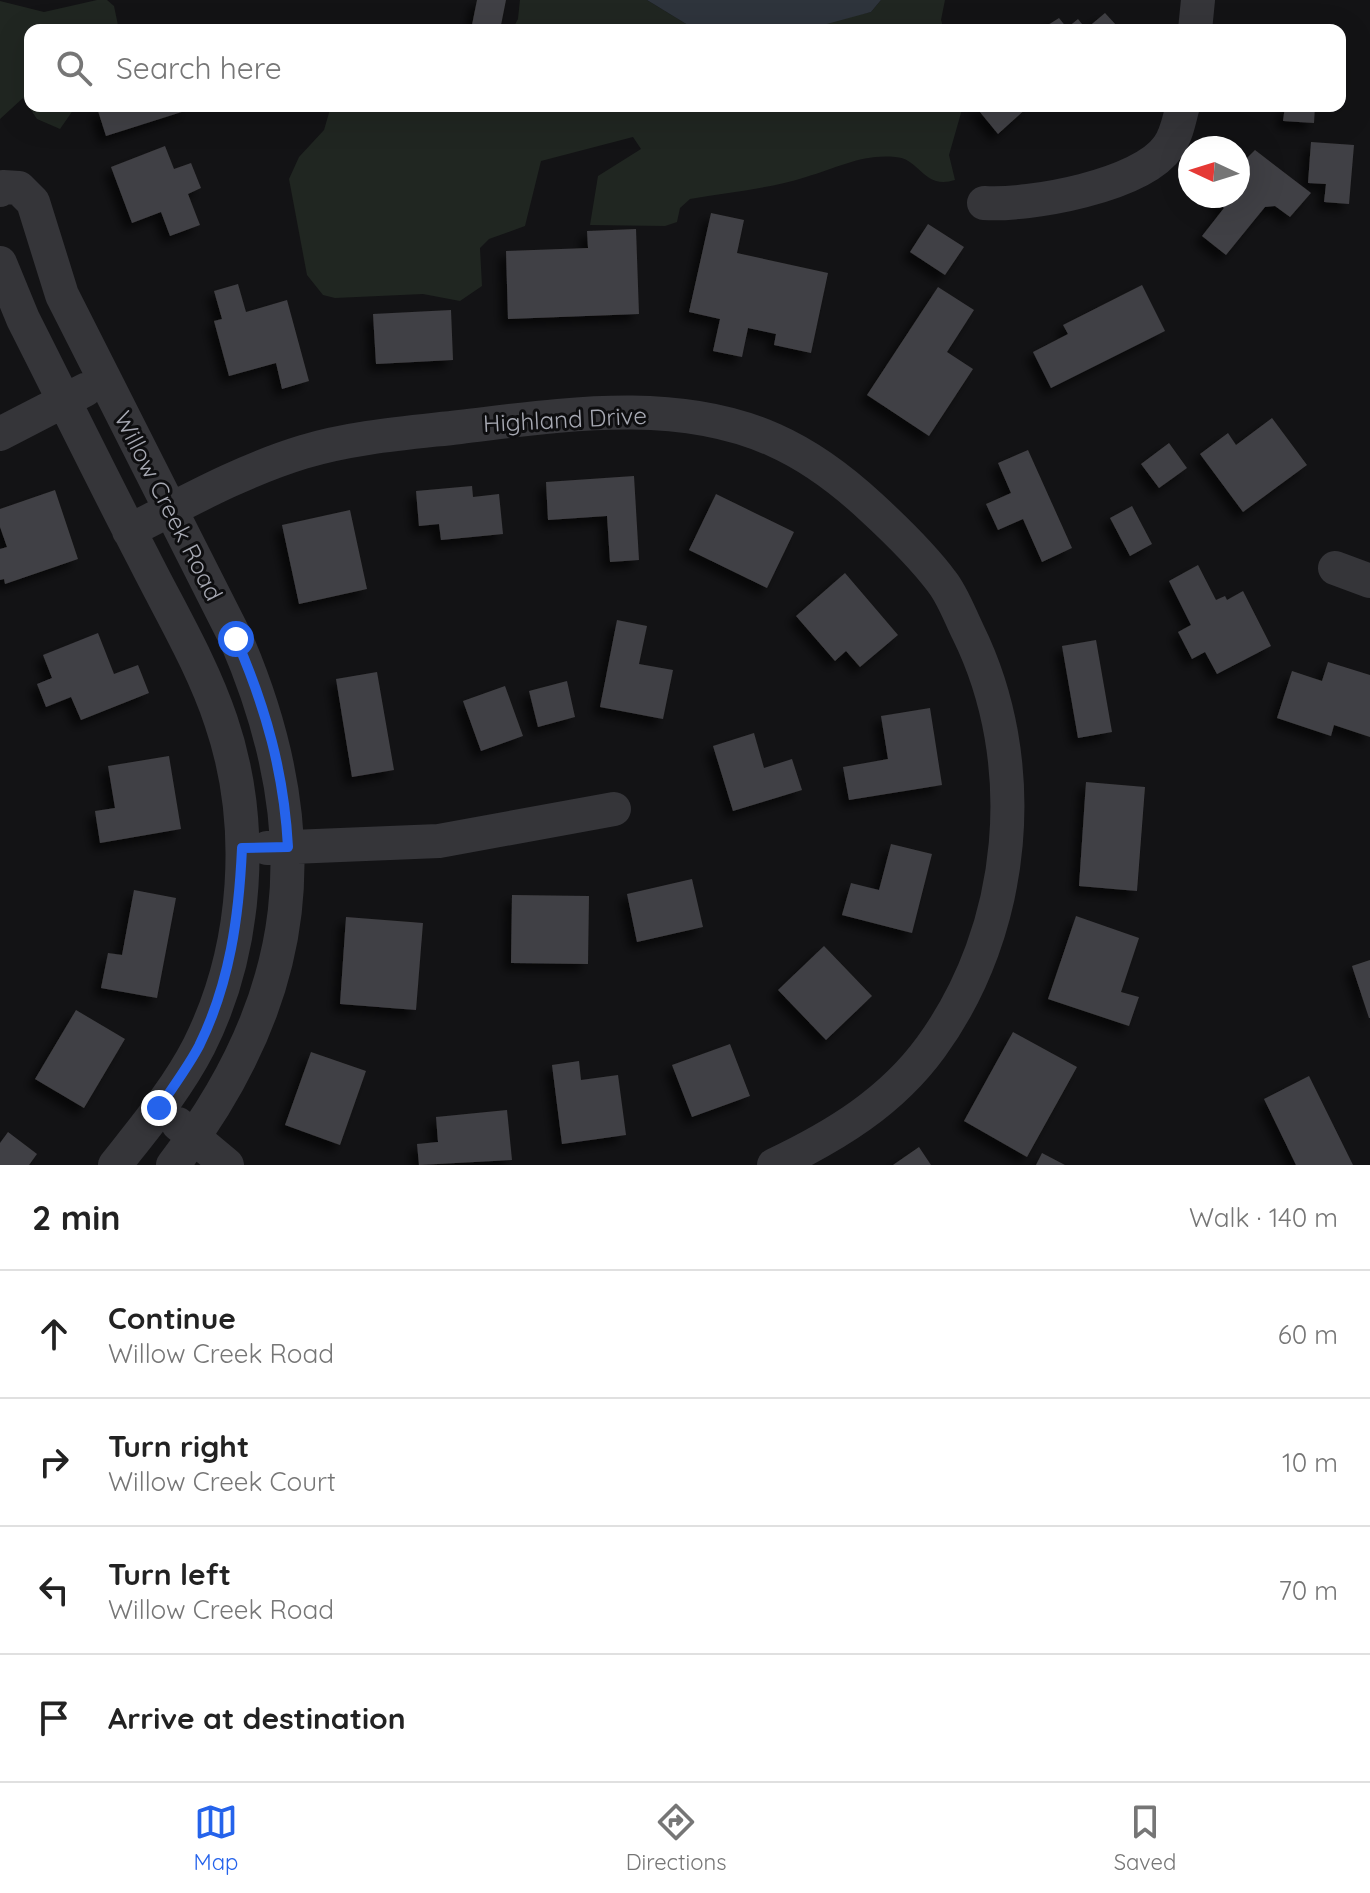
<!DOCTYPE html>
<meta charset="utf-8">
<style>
body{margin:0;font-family:Quicksand,sans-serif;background:#f6f6f6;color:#222}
.compass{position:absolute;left:1178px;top:136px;width:72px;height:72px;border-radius:50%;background:#fff;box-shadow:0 8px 32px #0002;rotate:274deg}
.stop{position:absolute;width:24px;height:24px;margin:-18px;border:6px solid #2563eb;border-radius:50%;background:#fff}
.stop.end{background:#2563eb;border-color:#fff;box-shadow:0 2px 8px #0008}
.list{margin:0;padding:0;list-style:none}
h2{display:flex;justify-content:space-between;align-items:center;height:104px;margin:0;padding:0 32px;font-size:34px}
h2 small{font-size:26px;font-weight:400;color:#767676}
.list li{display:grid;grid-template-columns:52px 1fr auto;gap:24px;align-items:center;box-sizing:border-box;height:128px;padding:0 32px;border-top:2px solid #e0e0e0}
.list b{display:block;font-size:30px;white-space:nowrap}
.list p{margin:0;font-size:26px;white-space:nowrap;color:#767676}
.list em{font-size:26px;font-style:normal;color:#767676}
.icon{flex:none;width:44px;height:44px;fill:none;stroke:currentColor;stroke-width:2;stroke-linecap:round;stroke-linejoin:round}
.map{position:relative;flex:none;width:1370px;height:1165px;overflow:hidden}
.search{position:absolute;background:#fff;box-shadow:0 8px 32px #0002;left:24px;right:24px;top:24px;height:88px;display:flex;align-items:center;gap:20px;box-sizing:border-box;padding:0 28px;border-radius:16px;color:#767676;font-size:30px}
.sheet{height:616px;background:#fff}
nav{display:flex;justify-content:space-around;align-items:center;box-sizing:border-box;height:112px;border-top:2px solid #e0e0e0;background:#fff;font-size:22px;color:#767676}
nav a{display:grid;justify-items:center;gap:4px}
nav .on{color:#2563eb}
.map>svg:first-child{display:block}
</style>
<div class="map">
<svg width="1370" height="1165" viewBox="0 0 1370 1165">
<defs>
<filter id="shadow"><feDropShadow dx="-7" dy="7" stdDeviation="4" flood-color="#0009"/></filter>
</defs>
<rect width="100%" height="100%" fill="#131315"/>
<!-- green -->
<path fill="#202621" d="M 97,0 L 107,0 L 114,6 L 119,30 L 30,30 L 30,106 L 76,106 L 60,129 L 37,119 L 23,98 L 0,119 L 0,1 L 44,12 Z
M 520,0 L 647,0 L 696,30 L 512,30 L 518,19 Z
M 881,0 L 945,0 L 941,20 L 944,30 L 789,30 L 871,12 Z
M 331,106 L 963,106 L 949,155 L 955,180 C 923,190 920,158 895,157 C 861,154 838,168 806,177 C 769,189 728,192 690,199 L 680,208 L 677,222 L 665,226 L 590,225 L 598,176 L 641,149 L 633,137 L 541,161 L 525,226 L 489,239 L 480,248 L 482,286 L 460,301 L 423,294 L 335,298 L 323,295 L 307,275 L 289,179 L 299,157 L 324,130 Z"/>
<!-- water -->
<path fill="#2e343c" d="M 647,0 L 881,0 L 871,12 L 812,28 L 696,30 Z"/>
<!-- building -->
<path fill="#414044" filter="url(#shadow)" d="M 477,0 L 506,0 L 500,30 L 471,30 Z
M 1105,13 L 1117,26 L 1113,30 L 1040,30 L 1059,18 L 1067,28 L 1078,19 L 1086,29 Z
M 1285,24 L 1321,27 L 1321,30 L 1284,30 Z
M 116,106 L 186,106 L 188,110 L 106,136 L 98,111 Z
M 975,106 L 1029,106 L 998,134 Z
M 1285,106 L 1315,106 L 1314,123 L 1283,121 Z
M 1311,142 L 1354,145 L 1349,204 L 1324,202 L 1326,184 L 1308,183 Z
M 165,146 L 174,169 L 191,163 L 201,188 L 188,194 L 200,225 L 170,236 L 161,212 L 132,223 L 111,167 Z
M 1255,150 L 1311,193 L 1290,217 L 1275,206 L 1265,207 L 1226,255 L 1202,236 L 1224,208 L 1213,199 L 1215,196 L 1238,196 L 1238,167 Z
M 711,213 L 744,220 L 737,253 L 828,273 L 811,353 L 774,345 L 776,334 L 748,328 L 742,357 L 713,351 L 720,319 L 689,312 Z
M 928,224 L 964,247 L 945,275 L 910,252 Z
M 636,229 L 639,314 L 508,319 L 506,251 L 588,248 L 587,231 Z
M 238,284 L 246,312 L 287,300 L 309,381 L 282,389 L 276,363 L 229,376 L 214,321 L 222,319 L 214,291 Z
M 1142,285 L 1165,331 L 1051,388 L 1033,352 L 1068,334 L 1063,325 Z
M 938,287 L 974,310 L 947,352 L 973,369 L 929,436 L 867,395 Z
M 451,310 L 453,360 L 376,364 L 373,314 Z
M 1272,418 L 1307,465 L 1243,512 L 1200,454 L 1228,433 L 1236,445 Z
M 1169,443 L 1187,468 L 1159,488 L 1141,464 Z
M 1028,450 L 1072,548 L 1042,562 L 1023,519 L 998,530 L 986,504 L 1011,493 L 998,463 Z
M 634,476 L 639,560 L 610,562 L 607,516 L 548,520 L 546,482 Z
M 472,486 L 473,497 L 499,494 L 503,534 L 441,540 L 439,524 L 419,526 L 416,491 Z
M 55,490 L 78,559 L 5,584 L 4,579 L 0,580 L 0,549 L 7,547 L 0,527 L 0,509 Z
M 716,494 L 794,532 L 767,588 L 689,550 Z
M 1132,506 L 1152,544 L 1130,556 L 1110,518 Z
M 350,510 L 367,589 L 299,604 L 282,525 Z
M 1198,565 L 1216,600 L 1225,596 L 1227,600 L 1243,591 L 1271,646 L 1217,674 L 1205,652 L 1192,659 L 1178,632 L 1191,625 L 1169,581 Z
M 845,573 L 898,635 L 860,667 L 846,651 L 835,661 L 796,616 Z
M 617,620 L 647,626 L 639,664 L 673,670 L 663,719 L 600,707 Z
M 98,633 L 114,674 L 138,665 L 149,693 L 81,720 L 71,697 L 46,707 L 37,684 L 52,678 L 43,655 Z
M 1096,640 L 1112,732 L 1078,738 L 1062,646 Z
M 1328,662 L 1370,675 L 1370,737 L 1334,725 L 1331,736 L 1277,718 L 1292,671 L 1322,681 Z
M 377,672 L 394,770 L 352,777 L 336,679 Z
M 567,681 L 575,717 L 538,727 L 529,691 Z
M 505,686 L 523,736 L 481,751 L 463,701 Z
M 930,708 L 942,785 L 849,800 L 843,767 L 888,759 L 881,716 Z
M 754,733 L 764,768 L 792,759 L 802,790 L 733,811 L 713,746 Z
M 169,756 L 181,829 L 100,843 L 95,811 L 115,808 L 108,766 Z
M 1086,782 L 1145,787 L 1137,891 L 1079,886 Z
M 891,844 L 932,854 L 912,933 L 842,915 L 851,883 L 879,890 Z
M 692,879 L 703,927 L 637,942 L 627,894 Z
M 134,890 L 176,898 L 157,998 L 101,988 L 108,953 L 122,955 Z
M 512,895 L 589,896 L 588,964 L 511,963 Z
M 1076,916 L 1139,938 L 1121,992 L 1139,997 L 1129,1026 L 1048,999 Z
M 346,917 L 423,923 L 416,1010 L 340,1004 Z
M 824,946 L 872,996 L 826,1040 L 778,990 Z
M 1370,960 L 1370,1018 L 1369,1018 L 1352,966 Z
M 76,1010 L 125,1039 L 84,1108 L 35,1079 Z
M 1013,1032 L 1077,1067 L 1027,1157 L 964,1121 Z
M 730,1044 L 750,1096 L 692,1117 L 672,1065 Z
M 311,1052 L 366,1071 L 340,1145 L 285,1125 Z
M 579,1061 L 581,1080 L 618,1075 L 626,1135 L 562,1144 L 552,1065 Z
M 1309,1076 L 1353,1165 L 1296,1165 L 1264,1099 Z
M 507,1110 L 512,1160 L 419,1165 L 417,1144 L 438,1142 L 436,1117 Z
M 8,1132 L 37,1154 L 29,1165 L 0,1165 L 0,1143 Z
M 919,1147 L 931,1165 L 893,1165 Z
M 1042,1153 L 1065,1165 L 1036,1165 Z"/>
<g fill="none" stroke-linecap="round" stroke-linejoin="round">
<!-- minor -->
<path stroke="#353539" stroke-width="34" d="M 1195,30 L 1198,0
M 0,190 L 3,187 L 19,188 L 33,202 L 62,295 L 236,639 C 320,834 303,996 173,1165
M 984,203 C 1029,206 1141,186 1168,147 C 1177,135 1179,119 1183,106
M 0,263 L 23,319 C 63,398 102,478 143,557 C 170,611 202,664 221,721 C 256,824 248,948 199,1046 C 177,1089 145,1127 115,1165
M 0,434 L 85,390
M 129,531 C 186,502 241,471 303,452 C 353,437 407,433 460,427 C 562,415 676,396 774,440 C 810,456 842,480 871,507 C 896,530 922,555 942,582 C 953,596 960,616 968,632 C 1032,762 1017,929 931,1047 C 891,1102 835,1136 774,1165
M 1335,568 L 1370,581
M 267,848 L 439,841 L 614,809
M 178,1124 L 227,1165"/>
</g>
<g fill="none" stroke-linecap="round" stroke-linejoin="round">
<!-- route -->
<path stroke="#2563eb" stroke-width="10" d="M 159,1108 C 172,1088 188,1067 199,1046 C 230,983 239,916 242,848 L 288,847 C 284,773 266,708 236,639"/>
</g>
<g text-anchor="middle" stroke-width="6" stroke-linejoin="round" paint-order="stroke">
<!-- street labels -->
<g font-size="24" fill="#a7a9b3" stroke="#0e0e10">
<text transform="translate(565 420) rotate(-3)" y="8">Highland Drive</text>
<text transform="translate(168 506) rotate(63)" y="8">Willow Creek Road</text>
</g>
</g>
</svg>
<svg class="compass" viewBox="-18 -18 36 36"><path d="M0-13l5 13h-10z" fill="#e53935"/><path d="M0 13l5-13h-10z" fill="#767676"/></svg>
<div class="stop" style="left:236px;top:639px"></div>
<div class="stop end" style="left:159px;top:1108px"></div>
<div class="search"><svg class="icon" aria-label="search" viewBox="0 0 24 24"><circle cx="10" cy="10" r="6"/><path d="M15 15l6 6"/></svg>Search here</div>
</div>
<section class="sheet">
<h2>2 min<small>Walk · 140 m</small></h2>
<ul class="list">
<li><svg class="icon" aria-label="ahead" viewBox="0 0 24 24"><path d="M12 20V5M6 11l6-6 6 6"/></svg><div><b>Continue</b><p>Willow Creek Road</p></div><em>60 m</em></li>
<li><svg class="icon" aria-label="right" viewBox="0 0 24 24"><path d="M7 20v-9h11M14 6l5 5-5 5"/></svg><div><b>Turn right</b><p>Willow Creek Court</p></div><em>10 m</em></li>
<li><svg class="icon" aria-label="left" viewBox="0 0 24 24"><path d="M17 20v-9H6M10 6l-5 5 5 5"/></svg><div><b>Turn left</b><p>Willow Creek Road</p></div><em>70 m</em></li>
<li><svg class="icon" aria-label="arrive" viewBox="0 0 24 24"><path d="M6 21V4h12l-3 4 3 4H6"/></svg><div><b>Arrive at destination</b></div></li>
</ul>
</section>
<nav>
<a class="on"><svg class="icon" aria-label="map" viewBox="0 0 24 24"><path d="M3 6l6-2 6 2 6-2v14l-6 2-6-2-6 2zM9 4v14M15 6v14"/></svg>Map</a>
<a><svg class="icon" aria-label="directions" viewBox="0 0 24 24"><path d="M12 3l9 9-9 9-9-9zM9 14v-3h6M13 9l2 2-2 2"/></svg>Directions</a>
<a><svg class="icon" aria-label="saved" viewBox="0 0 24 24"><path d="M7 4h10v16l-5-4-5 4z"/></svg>Saved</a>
</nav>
